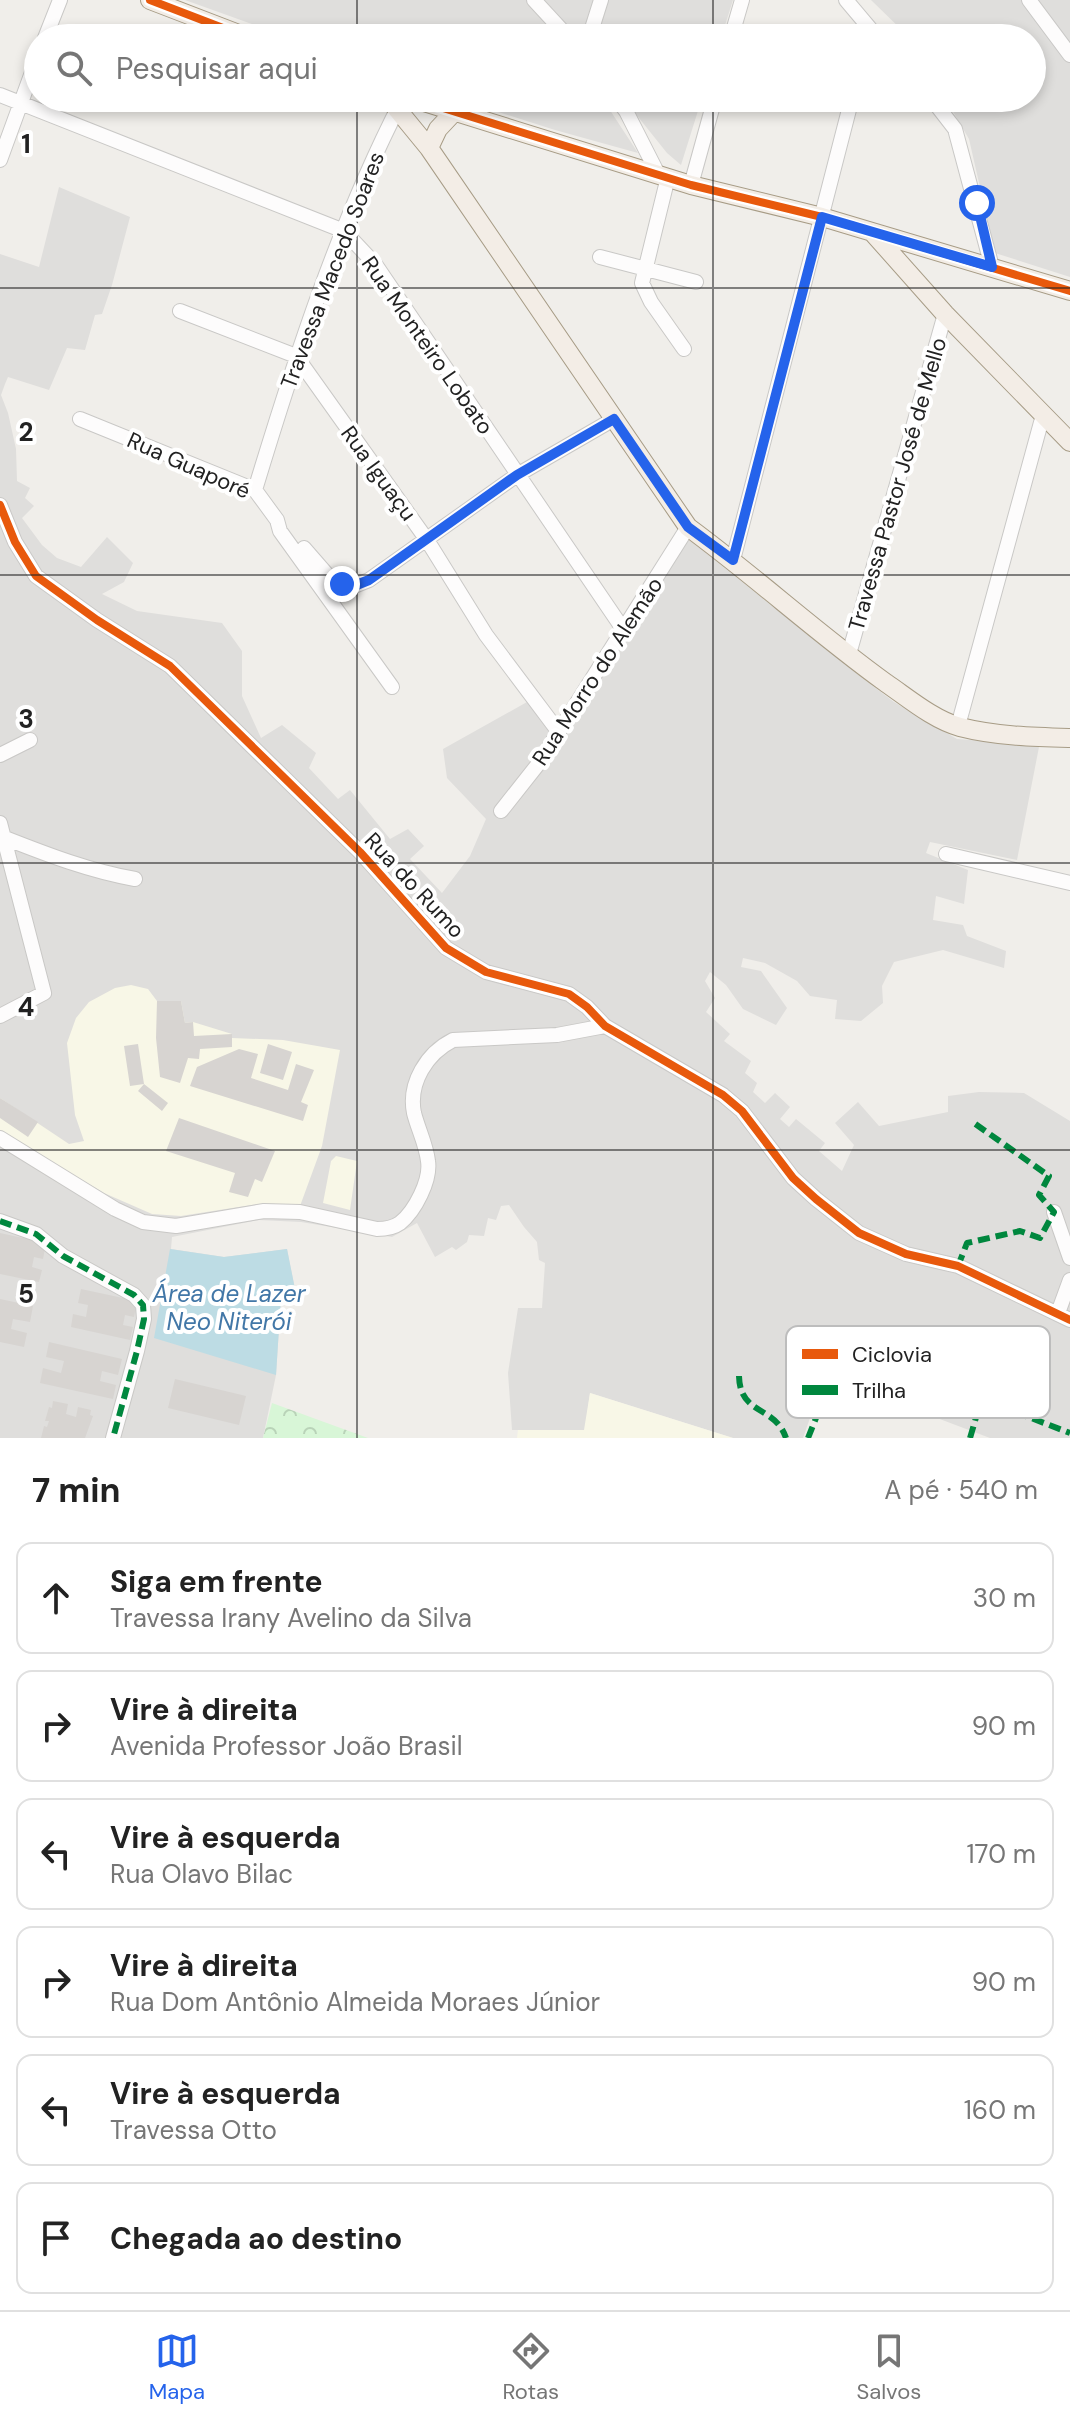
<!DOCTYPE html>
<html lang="pt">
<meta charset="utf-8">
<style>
body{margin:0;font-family:"DM Sans",sans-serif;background:#f6f6f6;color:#222}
.stop{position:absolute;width:24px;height:24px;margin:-18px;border:6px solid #2563eb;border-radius:50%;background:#fff}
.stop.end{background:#2563eb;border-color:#fff;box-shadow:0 2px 8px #0008}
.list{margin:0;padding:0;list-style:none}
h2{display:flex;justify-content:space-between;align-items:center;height:104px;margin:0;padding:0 32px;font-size:34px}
h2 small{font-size:26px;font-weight:400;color:#767676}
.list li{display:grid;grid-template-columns:52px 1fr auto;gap:24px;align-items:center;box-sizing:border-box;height:112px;margin:0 16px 16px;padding:0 16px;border:2px solid #e0e0e0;border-radius:16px}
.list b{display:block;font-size:30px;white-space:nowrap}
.list p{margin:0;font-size:26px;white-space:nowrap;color:#767676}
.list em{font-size:26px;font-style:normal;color:#767676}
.icon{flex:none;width:44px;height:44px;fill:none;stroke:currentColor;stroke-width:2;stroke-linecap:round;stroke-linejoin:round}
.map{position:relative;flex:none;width:1070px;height:1438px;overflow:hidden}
.search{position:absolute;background:#fff;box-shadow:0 4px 12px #0003;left:24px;right:24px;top:24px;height:88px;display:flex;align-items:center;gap:20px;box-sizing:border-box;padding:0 28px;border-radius:44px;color:#767676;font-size:30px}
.sheet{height:872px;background:#fff}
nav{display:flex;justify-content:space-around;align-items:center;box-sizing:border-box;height:112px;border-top:2px solid #e0e0e0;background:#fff;font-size:22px;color:#767676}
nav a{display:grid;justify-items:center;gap:4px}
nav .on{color:#2563eb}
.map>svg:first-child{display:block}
</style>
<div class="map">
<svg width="1070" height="1438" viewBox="0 0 1070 1438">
<defs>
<pattern id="park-crowns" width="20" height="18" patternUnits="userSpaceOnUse" patternTransform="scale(2)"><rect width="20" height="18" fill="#d8f6d7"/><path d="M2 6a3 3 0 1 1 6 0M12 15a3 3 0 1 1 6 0" fill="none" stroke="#b9d3b8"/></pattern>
</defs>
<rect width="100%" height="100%" fill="#f0eeea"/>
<!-- residential -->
<path fill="#dfdedc" d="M 185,0 L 526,0 L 544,15 L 562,38 L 291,38 Z
M 544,0 L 733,0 L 721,38 L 574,38 Z
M 871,0 L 1070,0 L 1070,277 L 995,253 L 969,139 L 945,98 L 1032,98 L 1032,38 L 910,38 Z
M 454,98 L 602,98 L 638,153 L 555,130 Z
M 623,98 L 702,98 L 681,165 L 667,153 Z
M 59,187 L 130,217 L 112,285 L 102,314 L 95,315 L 85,350 L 67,348 L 49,390 L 8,377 L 5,384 L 1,395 L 8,413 L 16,449 L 17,481 L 30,488 L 25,498 L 34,506 L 22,518 L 42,545 L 57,558 L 81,567 L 107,537 L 133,563 L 124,582 L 102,594 L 137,611 L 222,623 L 242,651 L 242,696 L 261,738 L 282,725 L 316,753 L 309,768 L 338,799 L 350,790 L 390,839 L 408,829 L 424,846 L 410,859 L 442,893 L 470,856 L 486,819 L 447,778 L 443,749 L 527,702 L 557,742 L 620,649 L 686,541 L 691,541 L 865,680 L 894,702 L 957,739 L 1025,744 L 1039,747 L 1017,860 L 930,842 L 926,853 L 968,870 L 964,904 L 936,896 L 933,920 L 963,925 L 967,936 L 1006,951 L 1004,968 L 943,950 L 894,962 L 882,986 L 883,1003 L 861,1021 L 835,1019 L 837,1000 L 810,996 L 797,981 L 765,963 L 743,958 L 741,967 L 761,971 L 787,1008 L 776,1025 L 743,1009 L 726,985 L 710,972 L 705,981 L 715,998 L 706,1012 L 730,1034 L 724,1041 L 751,1061 L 745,1073 L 757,1083 L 753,1092 L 765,1103 L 775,1093 L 790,1107 L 780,1119 L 789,1127 L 796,1119 L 825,1143 L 819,1151 L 842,1171 L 854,1145 L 835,1123 L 858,1102 L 879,1126 L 948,1112 L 948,1096 L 979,1092 L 1024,1093 L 1070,1121 L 1070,1438 L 990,1438 L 900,1404 L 874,1400 L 867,1419 L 838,1412 L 816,1401 L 803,1438 L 733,1438 L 590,1393 L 585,1430 L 512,1430 L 508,1373 L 518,1308 L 542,1308 L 545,1263 L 539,1260 L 537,1242 L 524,1227 L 509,1205 L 501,1206 L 496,1220 L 488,1218 L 484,1236 L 469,1235 L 467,1242 L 456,1250 L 452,1247 L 435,1257 L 417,1223 L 392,1237 L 301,1222 L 259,1220 L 172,1237 L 171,1249 L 224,1257 L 287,1249 L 296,1294 L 281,1297 L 276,1375 L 263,1438 L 0,1438 L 0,254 L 39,267 Z"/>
<!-- education -->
<path fill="#f8f7e7" d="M 131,985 L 148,989 L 157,1001 L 181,1001 L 185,1023 L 193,1022 L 232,1034 L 232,1038 L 283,1040 L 340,1050 L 322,1146 L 300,1206 L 258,1204 L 181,1216 L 152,1214 L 104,1193 L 0,1131 L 0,1098 L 69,1144 L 84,1141 L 75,1115 L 67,1043 L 76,1018 L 89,1002 L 115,988 Z
M 336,1156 L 357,1161 L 350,1210 L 323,1203 L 331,1161 Z
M 590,1393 L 733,1438 L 517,1438 L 518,1430 L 584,1430 Z"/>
<!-- park -->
<path fill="url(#park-crowns)" d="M 272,1403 L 368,1438 L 263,1438 Z"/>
<!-- water -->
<path fill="#bddce4" d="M 170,1249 L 224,1257 L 287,1249 L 296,1294 L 281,1297 L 276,1375 L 154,1338 Z"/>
<!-- building -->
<path fill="#d7d4d1" d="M 157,1001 L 181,1001 L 185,1023 L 193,1022 L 194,1036 L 232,1034 L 232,1047 L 200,1049 L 199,1059 L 188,1058 L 180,1083 L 160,1077 L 156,1038 Z
M 138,1044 L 144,1084 L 130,1086 L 124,1046 Z
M 268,1044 L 292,1052 L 283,1080 L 260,1073 Z
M 239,1049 L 258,1054 L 251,1078 L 288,1090 L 296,1064 L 314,1070 L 301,1102 L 308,1105 L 303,1121 L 190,1086 L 197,1067 Z
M 144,1084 L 168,1103 L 162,1111 L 138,1091 Z
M 0,1098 L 38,1122 L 28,1137 L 0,1118 Z
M 179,1118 L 275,1151 L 262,1182 L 255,1179 L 248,1197 L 229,1192 L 235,1173 L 166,1151 Z
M 0,1233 L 46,1243 L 43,1259 L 34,1257 L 32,1267 L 42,1270 L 39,1282 L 0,1274 Z
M 81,1289 L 137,1301 L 134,1317 L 125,1315 L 123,1325 L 133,1327 L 130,1340 L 71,1327 L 73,1314 L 86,1317 L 88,1305 L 78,1303 Z
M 0,1299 L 33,1306 L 30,1322 L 13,1319 L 11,1329 L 27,1333 L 24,1347 L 0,1342 Z
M 49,1342 L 122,1359 L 118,1375 L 102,1371 L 100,1381 L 116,1385 L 113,1399 L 40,1383 L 43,1368 L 61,1373 L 64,1361 L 46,1357 Z
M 175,1379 L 246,1396 L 239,1425 L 168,1408 Z
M 53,1401 L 68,1404 L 66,1414 L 76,1417 L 78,1407 L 91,1410 L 90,1415 L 93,1416 L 85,1438 L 41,1438 L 44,1426 L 47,1427 L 49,1421 L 45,1421 L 49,1407 L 52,1408 Z"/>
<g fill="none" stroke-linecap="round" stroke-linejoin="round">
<defs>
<path id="minor" d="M 534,0 L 569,38
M 846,0 L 878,38
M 1029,0 L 1070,55
M 45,38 L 60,0
M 589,38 L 601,0
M 731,38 L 742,0
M 0,95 L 344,231 L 375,264 L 625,632
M 616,98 L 626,111 L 658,174
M 931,98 L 955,129 L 992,267
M 0,160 L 38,56
M 668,177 L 642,283 L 651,302 L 684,349
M 691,185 L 715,98
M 600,257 L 696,282
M 180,311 L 296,356 L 427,540 L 486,635 L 558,731
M 80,419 L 255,490 L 277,520 L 280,531 L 392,687
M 255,490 C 295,358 338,225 401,102
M 0,505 L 15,542 L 36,576 L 97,620 L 170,666 L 360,852 L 446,948 L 486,972 L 569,994 L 587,1007 L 605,1026 L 723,1095 L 742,1111 L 793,1178 L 816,1199 L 859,1233 L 906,1254 L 958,1266 L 1070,1320
M 304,548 L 331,579 L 354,586 L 369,580 L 517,475 L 614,419
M 733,560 L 852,98
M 849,654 L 945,314
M 958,726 L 1043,415
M 0,755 L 30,740
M 501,811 L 539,763 L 688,527
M 0,823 L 44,993 L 0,1016
M 5,838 C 48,855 90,871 135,879
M 946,854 L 1070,883
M 0,1138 L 115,1209 L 143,1222 L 176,1226 L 264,1211 L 300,1212 L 377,1229 C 385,1229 393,1228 400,1223 C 415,1211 431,1180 428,1161 C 426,1144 418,1129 414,1113 C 408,1083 427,1053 453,1040 L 557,1035 L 605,1026
M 1054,1212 L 1070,1258
M 0,1221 L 36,1234 L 63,1256 L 134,1295 L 143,1305 L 144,1319 L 137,1351 L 113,1438
M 1058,1313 L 1070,1280"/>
<path id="major" d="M 150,0 L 249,38
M 388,98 L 429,148 L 688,527 C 756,577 818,634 886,683 C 908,698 934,720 960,727 C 995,736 1034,737 1070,738
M 411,98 L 691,185 L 822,217 L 1070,291
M 429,148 L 438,129 L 453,113
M 873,233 L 945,314 L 1070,442"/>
</defs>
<!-- minor casing -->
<use href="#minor" stroke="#c9c8c6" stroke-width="16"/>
<!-- major casing -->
<use href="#major" stroke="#a79c86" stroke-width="20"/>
<!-- minor -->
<use href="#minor" stroke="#fdfcfc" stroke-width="14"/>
<!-- major -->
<use href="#major" stroke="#f3ede6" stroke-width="18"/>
<!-- quiet -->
<path stroke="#00873e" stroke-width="6" stroke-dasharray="12 6" stroke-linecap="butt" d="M 0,1221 L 36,1234 L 63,1256 L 134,1295 L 143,1305 L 144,1319 L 137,1351 L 113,1438
M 958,1266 L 967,1243 L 1020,1231 L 1040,1238 L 1054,1212 L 1039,1195 L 1049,1176 L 974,1123
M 739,1376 C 740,1416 775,1405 786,1438
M 821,1410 L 844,1384
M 808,1438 L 818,1413 L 823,1389
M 970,1438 L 980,1404 L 1018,1413 L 1070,1433"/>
<defs>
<path id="cycleway" d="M 150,0 L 249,38
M 411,98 L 691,185 L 822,217 L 1070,291
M 0,505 L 15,542 L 36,576 L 97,620 L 170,666 L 360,852 L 446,948 L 486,972 L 569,994 L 587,1007 L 605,1026 L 723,1095 L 742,1111 L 793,1178 L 816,1199 L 859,1233 L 906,1254 L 958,1266 L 1070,1320"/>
</defs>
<!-- cycleway casing -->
<use href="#cycleway" stroke="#fff" stroke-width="13"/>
<!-- cycleway -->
<use href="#cycleway" stroke="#e8590c" stroke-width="8"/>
</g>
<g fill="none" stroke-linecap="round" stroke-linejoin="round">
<!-- route -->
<path stroke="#2563eb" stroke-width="10" d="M 342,584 L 354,586 L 369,580 L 517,475 L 614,419 L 688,527 L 733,560 L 822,217 L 992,267 L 977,203"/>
</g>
<!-- grid -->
<path fill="none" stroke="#222" stroke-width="2" stroke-opacity="0.55" d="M 357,0 L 357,38M 713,0 L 713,38M 357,98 L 357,1438M 713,98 L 713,1438M 0,288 L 1070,288M 0,575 L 1070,575M 0,863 L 1070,863M 0,1150 L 1070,1150"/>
<g text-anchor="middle" stroke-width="8" stroke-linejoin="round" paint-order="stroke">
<!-- street labels -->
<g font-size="22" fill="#222" stroke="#fff">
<text transform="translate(332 270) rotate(-69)" y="8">Travessa Macedo Soares</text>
<text transform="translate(428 345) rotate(55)" y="8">Rua Monteiro Lobato</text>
<text transform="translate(189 465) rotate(24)" y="8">Rua Guaporé</text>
<text transform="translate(379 473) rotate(54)" y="8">Rua Iguaçu</text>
<text transform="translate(897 484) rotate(-74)" y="8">Travessa Pastor José de Mello</text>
<text transform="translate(597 671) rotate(-57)" y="8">Rua Morro do Alemão</text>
<text transform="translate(415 885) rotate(47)" y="8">Rua do Rumo</text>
</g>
<!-- water labels -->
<g font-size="24" font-style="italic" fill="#4277a7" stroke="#fff">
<text x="229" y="1302">Área de Lazer<tspan x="229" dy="28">Neo Niterói</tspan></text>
</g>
</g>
<!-- legend -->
<rect x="786" y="1326" width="264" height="92" rx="12" fill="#fff" stroke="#bdbdbd" stroke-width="2"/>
<rect x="802" y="1349" width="36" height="10" fill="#e8590c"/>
<rect x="802" y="1385" width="36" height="10" fill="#00873e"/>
<g font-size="22" fill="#222">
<text x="852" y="1362">Ciclovia</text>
<text x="852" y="1398">Trilha</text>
</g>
<g font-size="26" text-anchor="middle" font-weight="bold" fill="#222" stroke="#fff" stroke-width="8" stroke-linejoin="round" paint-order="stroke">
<text x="26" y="153">1</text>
<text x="26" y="441">2</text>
<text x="26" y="728">3</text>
<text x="26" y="1016">4</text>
<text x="26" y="1303">5</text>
</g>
</svg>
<div class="stop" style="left:977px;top:203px"></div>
<div class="stop end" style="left:342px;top:584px"></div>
<div class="search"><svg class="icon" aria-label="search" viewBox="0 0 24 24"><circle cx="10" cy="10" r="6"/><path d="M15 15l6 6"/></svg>Pesquisar aqui</div>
</div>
<section class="sheet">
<h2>7 min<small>A pé · 540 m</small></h2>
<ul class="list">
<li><svg class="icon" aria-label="ahead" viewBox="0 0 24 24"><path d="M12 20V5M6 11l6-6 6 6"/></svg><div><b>Siga em frente</b><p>Travessa Irany Avelino da Silva</p></div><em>30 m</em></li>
<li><svg class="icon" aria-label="right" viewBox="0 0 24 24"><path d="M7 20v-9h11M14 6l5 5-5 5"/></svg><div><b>Vire à direita</b><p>Avenida Professor João Brasil</p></div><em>90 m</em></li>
<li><svg class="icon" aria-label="left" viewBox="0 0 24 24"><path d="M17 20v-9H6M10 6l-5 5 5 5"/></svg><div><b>Vire à esquerda</b><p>Rua Olavo Bilac</p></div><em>170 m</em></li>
<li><svg class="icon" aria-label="right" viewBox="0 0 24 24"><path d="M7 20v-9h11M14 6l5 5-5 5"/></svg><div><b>Vire à direita</b><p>Rua Dom Antônio Almeida Moraes Júnior</p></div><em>90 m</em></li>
<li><svg class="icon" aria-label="left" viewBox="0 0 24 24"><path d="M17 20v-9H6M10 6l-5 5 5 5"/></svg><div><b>Vire à esquerda</b><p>Travessa Otto</p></div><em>160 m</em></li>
<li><svg class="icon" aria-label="arrive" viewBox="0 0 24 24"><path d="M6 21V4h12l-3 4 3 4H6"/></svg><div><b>Chegada ao destino</b></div></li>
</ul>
</section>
<nav>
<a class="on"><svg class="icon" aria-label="map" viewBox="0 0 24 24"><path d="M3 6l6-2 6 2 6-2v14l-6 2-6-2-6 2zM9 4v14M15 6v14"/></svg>Mapa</a>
<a><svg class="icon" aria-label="directions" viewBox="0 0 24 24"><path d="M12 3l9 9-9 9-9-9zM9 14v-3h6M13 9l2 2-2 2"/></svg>Rotas</a>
<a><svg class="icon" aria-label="saved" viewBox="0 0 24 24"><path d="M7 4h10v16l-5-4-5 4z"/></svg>Salvos</a>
</nav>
